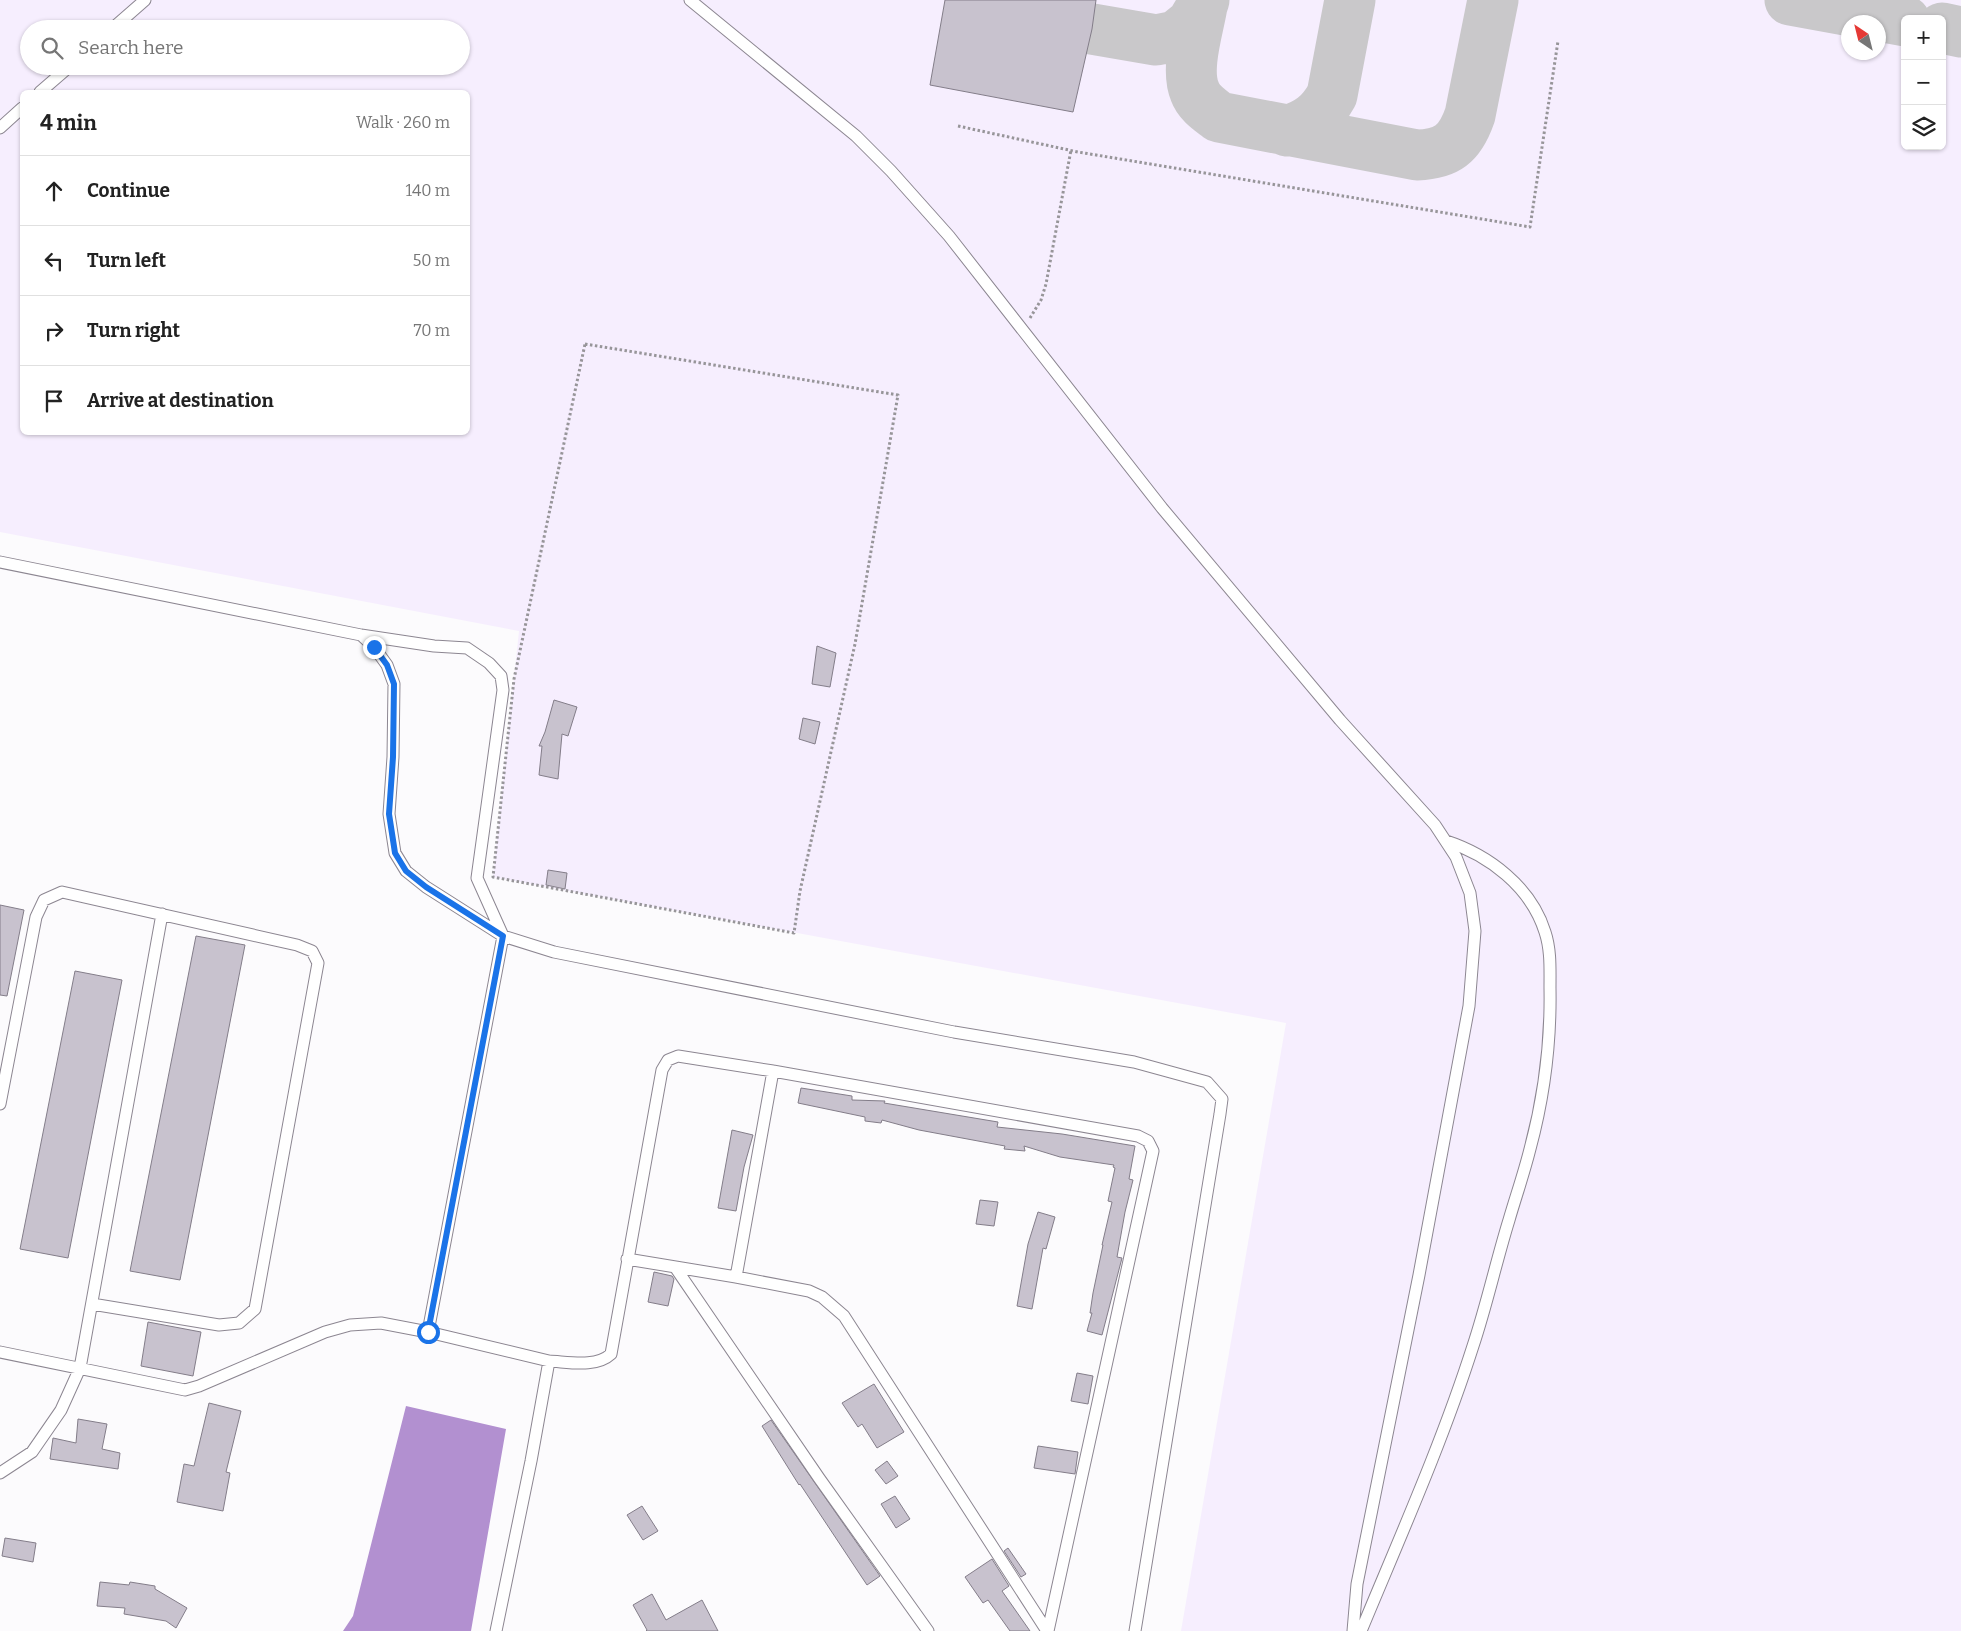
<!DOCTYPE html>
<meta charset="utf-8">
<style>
body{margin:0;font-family:Bitter,serif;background:#f2f2f2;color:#222}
.controls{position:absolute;right:15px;top:15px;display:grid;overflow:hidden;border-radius:8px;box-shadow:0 1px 4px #0004}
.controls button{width:45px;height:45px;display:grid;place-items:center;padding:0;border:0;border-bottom:1px solid #e0e0e0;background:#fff;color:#222;font:25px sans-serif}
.compass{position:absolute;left:1841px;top:15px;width:45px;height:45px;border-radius:50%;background:#fff;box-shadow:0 1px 4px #0004;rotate:325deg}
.stop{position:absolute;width:15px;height:15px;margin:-11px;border:4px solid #1a73e8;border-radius:50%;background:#fff}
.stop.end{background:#1a73e8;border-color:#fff;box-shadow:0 1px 5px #0008}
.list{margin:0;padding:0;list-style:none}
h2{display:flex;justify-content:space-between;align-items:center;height:65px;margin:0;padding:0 20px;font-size:21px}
h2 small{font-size:16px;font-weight:400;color:#767676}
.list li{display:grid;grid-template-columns:32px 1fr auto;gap:15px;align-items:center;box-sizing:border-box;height:70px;padding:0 20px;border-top:1px solid #e0e0e0}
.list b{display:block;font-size:19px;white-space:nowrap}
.list em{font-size:16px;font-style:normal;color:#767676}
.icon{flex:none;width:28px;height:28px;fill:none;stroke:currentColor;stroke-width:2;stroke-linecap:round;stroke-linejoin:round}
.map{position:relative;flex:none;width:1961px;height:1631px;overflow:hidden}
.search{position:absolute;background:#fff;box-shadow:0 1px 4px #0004;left:20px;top:20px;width:450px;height:55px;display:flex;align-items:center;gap:12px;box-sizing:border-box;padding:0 18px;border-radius:28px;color:#767676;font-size:19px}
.panel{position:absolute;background:#fff;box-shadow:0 1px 4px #0004;left:20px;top:90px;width:450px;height:345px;border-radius:8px}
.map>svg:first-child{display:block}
</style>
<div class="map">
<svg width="1961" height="1631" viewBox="0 0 1961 1631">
<rect width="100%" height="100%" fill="#fcfbfd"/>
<!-- built -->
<path fill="#f6eefe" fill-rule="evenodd" d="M 0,0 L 1961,0 L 1961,1631 L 1181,1631 L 1286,1023 L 493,877 L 519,631 L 0,532 ZM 1905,19 L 1942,19 L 1942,146 L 1905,146 ZM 1848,22 L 1878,22 L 1878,52 L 1848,52 ZM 29,29 L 461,29 L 461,66 L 29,66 ZM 22,92 L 468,92 L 468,432 L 22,432 Z"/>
<!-- water -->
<path fill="#b290d0" d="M 406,1406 L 506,1429 L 471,1631 L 343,1631 L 353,1616 Z"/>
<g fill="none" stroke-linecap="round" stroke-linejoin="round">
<!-- taxiway -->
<path stroke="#c9c8ca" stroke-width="51" d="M 1790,0 L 1905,21
M 1202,6 C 1198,30 1185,69 1195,92 C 1199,103 1210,110 1219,117 L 1417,155 C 1447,154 1460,144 1470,115 L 1493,0
M 1942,28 L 1961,32
M 1092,29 L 1156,40 L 1176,36 L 1192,23 L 1202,6 L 1204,0
M 1287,131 C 1309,124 1321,115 1332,95 L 1350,0"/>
</g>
<!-- building -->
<path fill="#c8c2ce" stroke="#837d89" d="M 945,0 L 1096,0 L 1092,29 L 1073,112 L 930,85 Z
M 817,646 L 836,653 L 830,687 L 812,684 Z
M 554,700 L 577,707 L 568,736 L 562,734 L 558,779 L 539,775 L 542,746 L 539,746 L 545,732 Z
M 803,718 L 820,722 L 815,744 L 799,739 Z
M 548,870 L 567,873 L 565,889 L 546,885 Z
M 0,905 L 24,910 L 7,996 L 0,995 Z
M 196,936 L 245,945 L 180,1280 L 130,1271 Z
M 75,971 L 122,980 L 68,1258 L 20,1249 Z
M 801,1088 L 852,1096 L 852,1100 L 885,1101 L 884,1103 L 998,1122 L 997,1127 L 1062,1134 L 1135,1146 L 1129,1179 L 1133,1180 L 1125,1212 L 1117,1257 L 1122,1258 L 1102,1335 L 1087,1331 L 1092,1313 L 1090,1313 L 1093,1293 L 1103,1245 L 1102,1245 L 1112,1202 L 1108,1201 L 1115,1168 L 1113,1167 L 1114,1165 L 1060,1157 L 1024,1146 L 1025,1151 L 1004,1149 L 1005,1146 L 919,1130 L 882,1120 L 881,1123 L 865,1121 L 865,1117 L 798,1103 Z
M 732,1130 L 753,1135 L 744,1167 L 736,1211 L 718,1208 Z
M 980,1200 L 998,1202 L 994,1226 L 976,1224 Z
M 1038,1212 L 1055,1217 L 1046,1249 L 1043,1248 L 1032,1309 L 1017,1306 L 1028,1244 Z
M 654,1272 L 672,1276 L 674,1279 L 668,1306 L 648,1302 Z
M 148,1322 L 201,1332 L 193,1376 L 141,1366 Z
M 1077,1373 L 1093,1376 L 1088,1404 L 1071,1401 Z
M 874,1384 L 904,1432 L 877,1448 L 862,1424 L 858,1427 L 842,1403 Z
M 209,1403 L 241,1411 L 226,1472 L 230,1473 L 223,1511 L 177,1502 L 184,1464 L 194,1466 Z
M 78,1419 L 107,1424 L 102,1449 L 120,1453 L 118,1469 L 50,1459 L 53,1438 L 76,1443 Z
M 771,1420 L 880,1576 L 867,1585 L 800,1484 L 799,1485 L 762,1426 Z
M 1038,1446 L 1078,1452 L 1075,1474 L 1034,1468 Z
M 887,1461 L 898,1476 L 886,1484 L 875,1470 Z
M 895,1496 L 910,1519 L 896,1528 L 881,1504 Z
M 642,1506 L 658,1531 L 643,1540 L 627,1515 Z
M 5,1538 L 36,1543 L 33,1562 L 2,1556 Z
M 1008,1548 L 1026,1574 L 1021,1577 L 1004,1551 Z
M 992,1559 L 1009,1586 L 1002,1591 L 1030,1631 L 1010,1631 L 988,1600 L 983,1603 L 965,1577 Z
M 100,1582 L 129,1585 L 130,1582 L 155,1586 L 155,1589 L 187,1608 L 176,1628 L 166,1621 L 124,1614 L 125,1608 L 97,1606 Z
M 652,1594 L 666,1620 L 702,1600 L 718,1631 L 646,1631 L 647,1630 L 633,1605 Z"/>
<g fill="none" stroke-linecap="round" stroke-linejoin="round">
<defs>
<path id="service" d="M 690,0 L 856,136 L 891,171 L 949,236 L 1162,508 L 1340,720 L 1435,825 L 1456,857 L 1470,893 L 1475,931 L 1469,1006 L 1419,1275 L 1357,1584 L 1353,1631
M 112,29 L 145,0
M 40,92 L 70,66
M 0,128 L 22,108
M 0,562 L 361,635 L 434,646 L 467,648 L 489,663 L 501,676 L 503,690 L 477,878 L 503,936 L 428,1332
M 361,635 L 374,647 L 387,665 L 394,684 L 393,757 L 389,814 L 395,853 L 406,871 L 426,887 L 503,936 L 554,952 L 954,1032 L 1134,1062 L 1207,1082 L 1222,1099 L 1220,1114 L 1135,1631
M 0,1104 L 36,917 L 44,900 L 62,892 L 297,945 L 312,951 L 318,963 L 255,1309 L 239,1323 L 219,1325 L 92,1304
M 627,1259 L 736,1277 L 809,1291 L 822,1297 L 844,1316 L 1047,1631
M 675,1267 L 819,1478 L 928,1631
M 736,1277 L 773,1071
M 0,1352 L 185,1390 L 199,1386 L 325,1332 L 350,1325 L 381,1323 L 428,1332 L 549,1361 L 531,1461 L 496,1631
M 549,1361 C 569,1362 596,1368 611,1354 L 662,1070 L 668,1060 L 678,1056 L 773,1071 L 1138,1136 L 1148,1141 L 1153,1151 L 1048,1631
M 0,1473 L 32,1452 L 61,1410 L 80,1368 L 162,914
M 1361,1631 C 1400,1537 1442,1443 1473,1346 C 1487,1304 1496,1262 1509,1220 C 1516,1196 1524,1173 1530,1149 C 1544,1097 1551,1042 1550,988 C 1550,969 1551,950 1545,932 C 1531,887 1489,855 1446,841"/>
</defs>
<!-- service casing -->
<use href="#service" stroke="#8c8691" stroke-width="13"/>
<!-- path -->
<path stroke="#979599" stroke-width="3" stroke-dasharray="2.5 2.5" stroke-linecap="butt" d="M 958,126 L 1078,152 L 1530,227 L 1558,41
M 1030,318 L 1041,300 L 1046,284 L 1071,150
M 585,344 L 898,395 L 855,644 L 800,891 L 794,933 L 493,877 L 514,679 Z"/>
<!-- service -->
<use href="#service" stroke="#fff" stroke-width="11"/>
</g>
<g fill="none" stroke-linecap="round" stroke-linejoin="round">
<!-- route -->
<path stroke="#1a73e8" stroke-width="6" d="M 374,647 L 387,665 L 394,684 L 393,757 L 389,814 L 395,853 L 406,871 L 426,887 L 503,936 L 428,1332"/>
</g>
</svg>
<div class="controls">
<button>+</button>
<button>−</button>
<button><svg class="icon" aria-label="layers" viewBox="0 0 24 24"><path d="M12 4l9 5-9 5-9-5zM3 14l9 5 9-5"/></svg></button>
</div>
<svg class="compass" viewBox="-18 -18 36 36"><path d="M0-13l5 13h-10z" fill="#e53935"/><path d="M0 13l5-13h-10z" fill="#767676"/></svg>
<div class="stop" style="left:428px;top:1332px"></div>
<div class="stop end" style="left:374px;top:647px"></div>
<div class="search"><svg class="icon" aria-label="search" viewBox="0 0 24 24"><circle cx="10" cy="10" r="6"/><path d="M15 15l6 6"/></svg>Search here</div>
<section class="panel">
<h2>4 min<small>Walk · 260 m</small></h2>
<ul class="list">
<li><svg class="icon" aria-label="ahead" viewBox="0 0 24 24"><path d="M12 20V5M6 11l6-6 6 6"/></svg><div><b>Continue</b></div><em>140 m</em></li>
<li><svg class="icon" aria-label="left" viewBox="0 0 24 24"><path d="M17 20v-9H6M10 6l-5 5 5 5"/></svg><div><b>Turn left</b></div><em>50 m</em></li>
<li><svg class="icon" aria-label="right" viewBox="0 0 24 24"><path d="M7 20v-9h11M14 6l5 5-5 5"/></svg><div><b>Turn right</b></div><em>70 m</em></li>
<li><svg class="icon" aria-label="arrive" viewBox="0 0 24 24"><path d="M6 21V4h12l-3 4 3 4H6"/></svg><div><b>Arrive at destination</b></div></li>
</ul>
</section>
</div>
